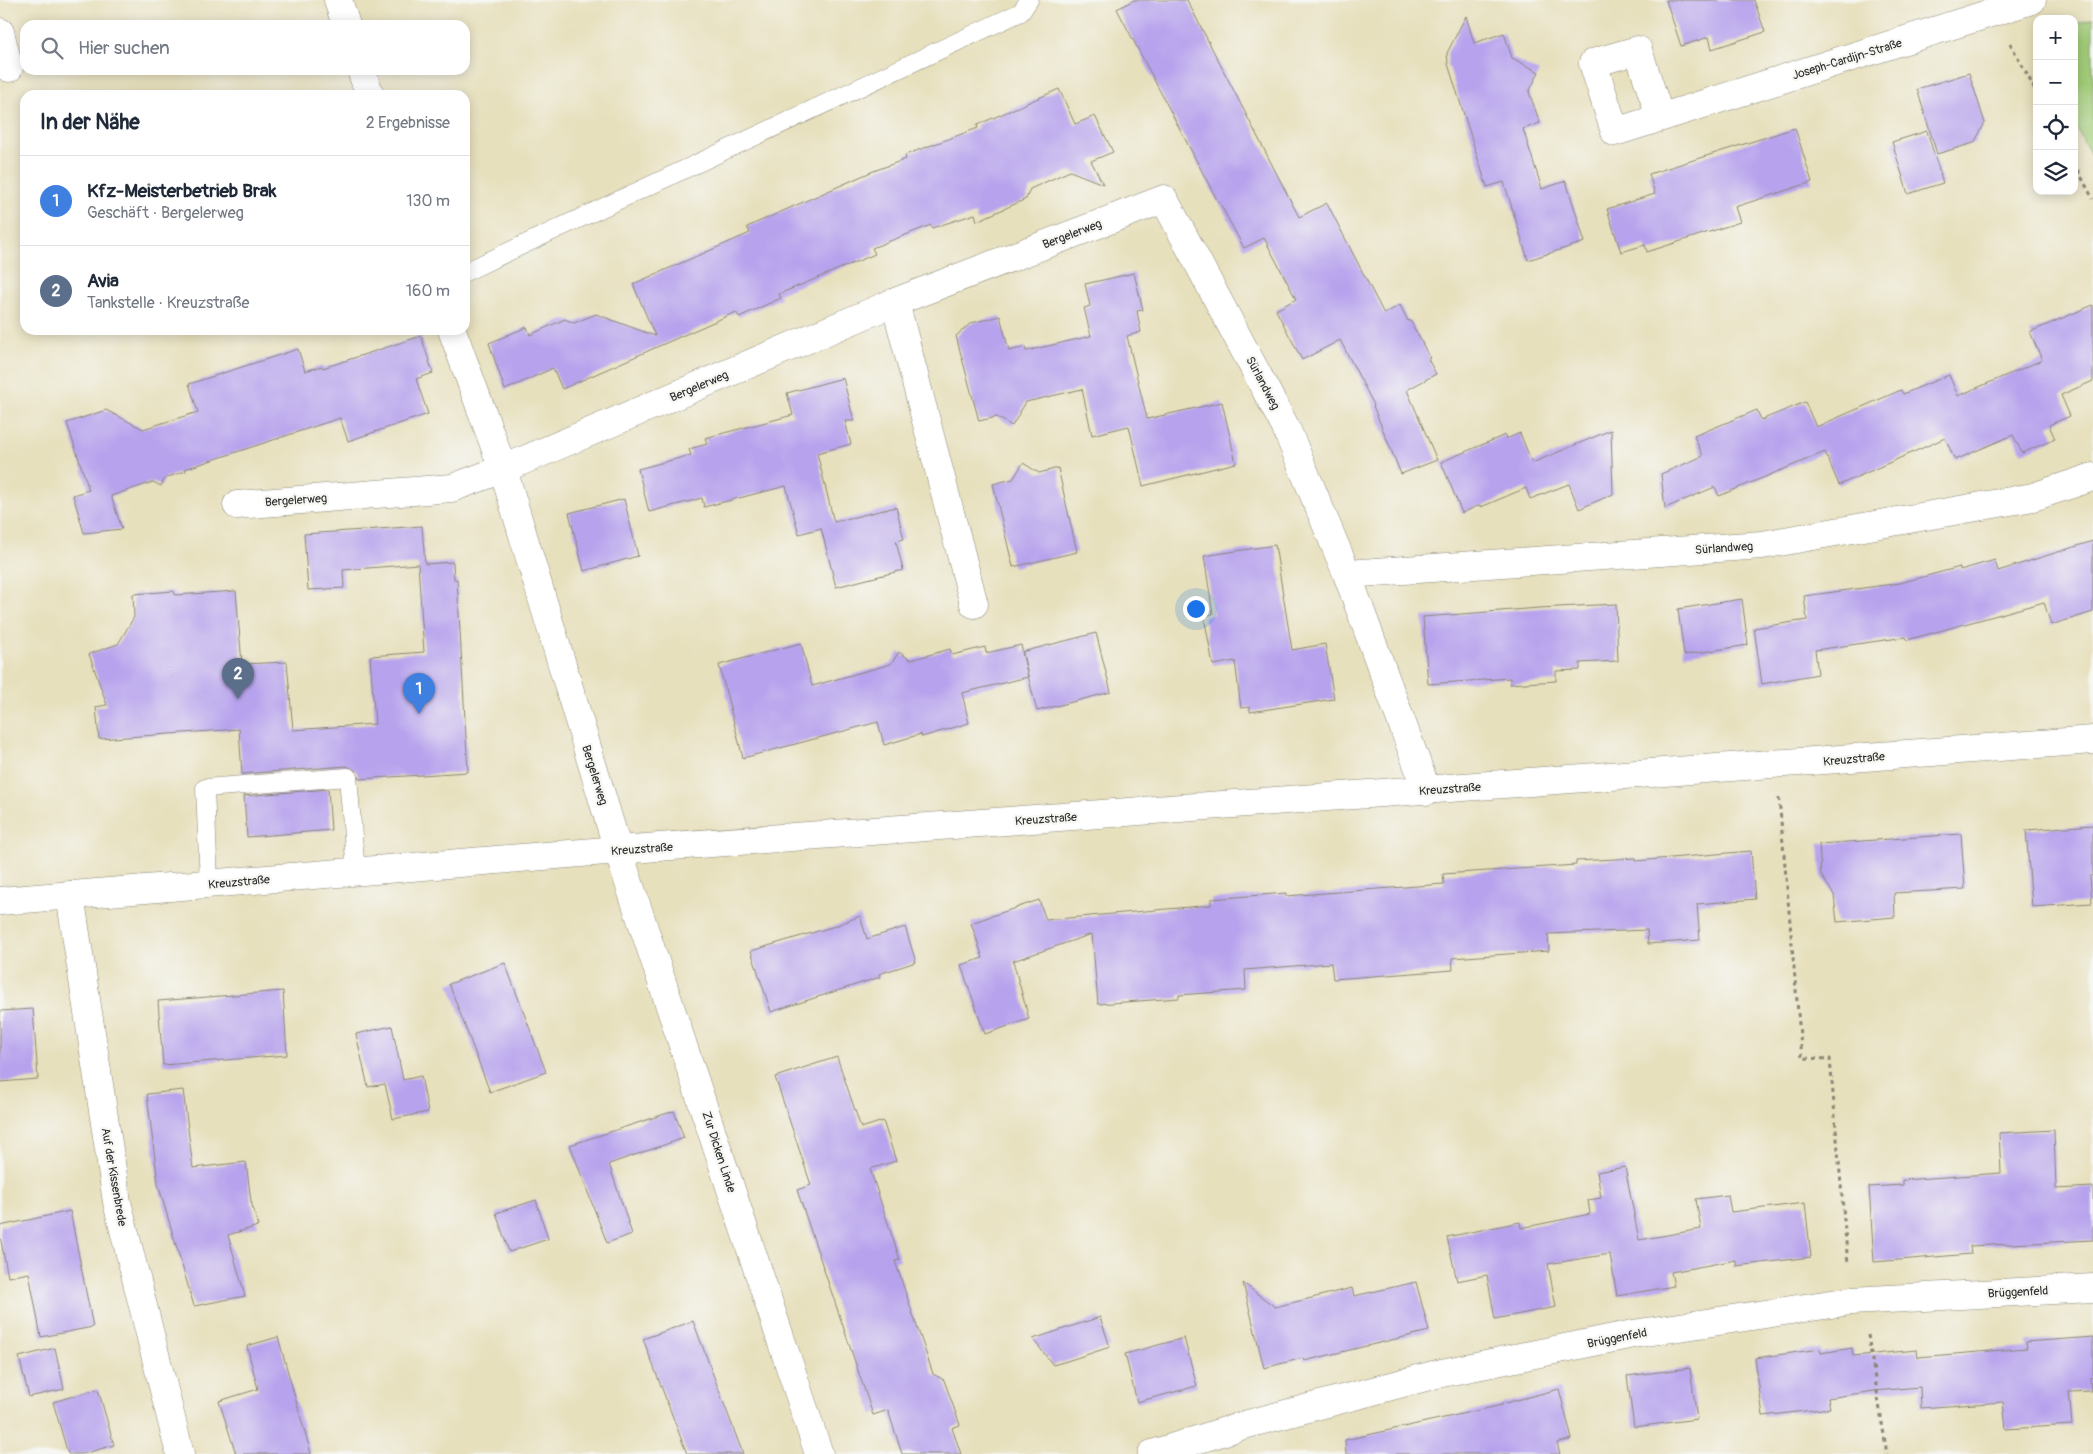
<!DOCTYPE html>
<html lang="de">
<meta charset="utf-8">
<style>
body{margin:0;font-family:Pangolin,sans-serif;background:#f6f6f7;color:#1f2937}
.controls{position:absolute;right:15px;top:15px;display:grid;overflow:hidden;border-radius:10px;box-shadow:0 2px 12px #0003}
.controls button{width:45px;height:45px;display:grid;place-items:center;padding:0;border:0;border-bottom:1px solid #e0e1e3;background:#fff;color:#1f2937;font:25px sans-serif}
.you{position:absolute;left:1195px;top:608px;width:18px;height:18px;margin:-12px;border:4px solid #fff;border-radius:50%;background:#1a73e8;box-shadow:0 0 0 8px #1a73e833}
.badge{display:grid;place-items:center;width:32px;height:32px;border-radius:50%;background:#1f6fb2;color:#fff;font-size:16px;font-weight:700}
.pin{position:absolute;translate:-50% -41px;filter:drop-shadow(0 1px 2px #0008)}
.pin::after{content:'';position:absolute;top:26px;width:18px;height:15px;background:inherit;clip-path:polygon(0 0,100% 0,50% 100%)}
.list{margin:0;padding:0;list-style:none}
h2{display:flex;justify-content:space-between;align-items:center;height:65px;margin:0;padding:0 20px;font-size:21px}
h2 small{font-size:16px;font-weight:400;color:#747a83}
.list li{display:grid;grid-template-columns:32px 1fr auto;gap:15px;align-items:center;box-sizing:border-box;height:90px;padding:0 20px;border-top:1px solid #e0e1e3}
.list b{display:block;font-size:19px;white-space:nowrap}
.list p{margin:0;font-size:16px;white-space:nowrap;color:#747a83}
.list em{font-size:16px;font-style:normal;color:#747a83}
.icon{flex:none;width:28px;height:28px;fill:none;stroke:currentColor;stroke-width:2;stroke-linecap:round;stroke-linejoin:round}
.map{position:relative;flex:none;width:2093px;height:1454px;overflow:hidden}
.search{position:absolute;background:#fff;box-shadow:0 2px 12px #0003;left:20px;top:20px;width:450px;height:55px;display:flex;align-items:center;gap:12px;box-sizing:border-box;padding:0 18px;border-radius:15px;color:#747a83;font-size:19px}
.panel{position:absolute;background:#fff;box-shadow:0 2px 12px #0003;left:20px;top:90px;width:450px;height:245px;border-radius:15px}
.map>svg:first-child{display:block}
</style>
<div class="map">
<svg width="2093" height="1454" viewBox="0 0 2093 1454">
<rect width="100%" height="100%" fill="#f6f6f2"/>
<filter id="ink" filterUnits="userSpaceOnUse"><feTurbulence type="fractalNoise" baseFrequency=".02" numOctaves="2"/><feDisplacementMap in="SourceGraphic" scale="10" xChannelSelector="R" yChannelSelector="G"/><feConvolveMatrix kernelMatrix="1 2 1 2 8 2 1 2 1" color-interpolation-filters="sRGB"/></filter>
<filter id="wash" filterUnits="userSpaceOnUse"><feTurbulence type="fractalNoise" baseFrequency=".0096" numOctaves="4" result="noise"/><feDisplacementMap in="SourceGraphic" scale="20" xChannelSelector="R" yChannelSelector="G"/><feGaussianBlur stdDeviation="1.12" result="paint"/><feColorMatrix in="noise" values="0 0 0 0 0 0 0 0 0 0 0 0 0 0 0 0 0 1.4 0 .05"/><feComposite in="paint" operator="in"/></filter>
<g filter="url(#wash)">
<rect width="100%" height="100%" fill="#e7e0bd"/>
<!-- green -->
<path fill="#a1cc78" stroke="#667c52" d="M 2093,18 L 2093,159 L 2074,124 L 2074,24 Z"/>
<g id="blocks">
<!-- building -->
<path fill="#b7a3ed" d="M 1134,0 L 1187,0 L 1299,217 L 1327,203 L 1384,314 L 1400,305 L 1408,321 L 1410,320 L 1430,358 L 1428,359 L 1436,374 L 1407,390 L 1437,460 L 1401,474 L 1373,406 L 1374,405 L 1340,340 L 1302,360 L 1276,310 L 1296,299 L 1264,238 L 1244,248 L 1219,202 L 1218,202 L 1117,9 Z
M 1666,0 L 1754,0 L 1765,32 L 1712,49 L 1709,37 L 1681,46 Z
M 1466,16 L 1474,43 L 1504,33 L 1512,58 L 1539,72 L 1529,92 L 1540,123 L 1523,129 L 1542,189 L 1566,181 L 1585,242 L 1528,260 L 1504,182 L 1487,187 L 1448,64 L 1447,53 Z
M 1969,73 L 1985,123 L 1974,143 L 1937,154 L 1917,89 Z
M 1059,89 L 1075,124 L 1095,116 L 1113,152 L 1091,161 L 1103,184 L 1070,171 L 1030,189 L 1026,199 L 977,221 L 975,214 L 932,228 L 931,225 L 872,248 L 875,254 L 779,294 L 781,298 L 739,317 L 736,312 L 562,389 L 553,368 L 505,390 L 489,343 L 527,327 L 530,335 L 565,319 L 574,323 L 596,314 L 655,336 L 633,284 L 750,233 L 747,227 L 871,172 L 906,159 L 905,155 L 978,128 L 977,125 Z
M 1795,128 L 1812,182 L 1735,207 L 1740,222 L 1647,252 L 1645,245 L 1621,252 L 1607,209 L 1655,194 L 1649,174 Z
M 1927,131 L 1943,183 L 1908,194 L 1892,142 Z
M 1134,273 L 1143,310 L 1137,311 L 1141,332 L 1127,336 L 1147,419 L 1222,402 L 1236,463 L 1143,486 L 1129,426 L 1092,435 L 1082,389 L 1026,402 L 1012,426 L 997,417 L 979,421 L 956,336 L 971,323 L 1000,316 L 1009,351 L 1025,347 L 1026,351 L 1091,336 L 1084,308 L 1090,306 L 1085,284 Z
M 2093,305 L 2093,381 L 2061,395 L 2070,416 L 2049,425 L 2055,439 L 2022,453 L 2013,435 L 1955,460 L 1945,438 L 1839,485 L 1825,452 L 1719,496 L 1715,487 L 1665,508 L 1661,474 L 1703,456 L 1694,436 L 1757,410 L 1761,420 L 1805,402 L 1816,427 L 1901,390 L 1903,394 L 1949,375 L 1958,396 L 2042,360 L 2030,332 Z
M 421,336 L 433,373 L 416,379 L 428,414 L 348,441 L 340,418 L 185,469 L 186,471 L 165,478 L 161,486 L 153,482 L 111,496 L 122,529 L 84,533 L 73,495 L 89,490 L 67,423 L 106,410 L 143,429 L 198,412 L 189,384 L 298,349 L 305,371 L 322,366 L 323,368 Z
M 843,378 L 854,421 L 845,421 L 851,444 L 817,453 L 834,522 L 896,507 L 904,539 L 896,541 L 903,570 L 836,587 L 821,528 L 799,534 L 786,486 L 704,507 L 702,498 L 649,512 L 638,469 L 691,455 L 689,449 L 707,444 L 705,438 L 793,415 L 787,393 Z
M 1611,430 L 1613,494 L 1579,509 L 1569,484 L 1530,499 L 1526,488 L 1481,507 L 1480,505 L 1462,513 L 1441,462 L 1505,435 L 1506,439 L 1520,433 L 1532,463 Z
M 1023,463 L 1039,473 L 1058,468 L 1077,552 L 1013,567 L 993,484 L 1013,479 Z
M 624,499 L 638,556 L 584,571 L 569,513 Z
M 422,526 L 425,564 L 453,562 L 454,579 L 457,579 L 468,772 L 359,779 L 356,771 L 347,766 L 242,774 L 239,729 L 99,739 L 96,707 L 107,705 L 89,654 L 118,644 L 134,617 L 133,594 L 174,591 L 175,595 L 236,591 L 242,664 L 287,662 L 293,730 L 375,724 L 370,656 L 424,652 L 418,564 L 343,570 L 344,588 L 308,590 L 304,534 Z
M 2093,541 L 2093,612 L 2051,625 L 2044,602 L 1907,640 L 1906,637 L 1815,650 L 1818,674 L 1762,684 L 1754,628 L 1807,620 L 1804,596 L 1900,583 L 1960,567 L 1960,570 L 1995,560 L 1998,571 Z
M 1275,545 L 1292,650 L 1325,644 L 1334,699 L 1250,712 L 1250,707 L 1241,708 L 1235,661 L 1213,665 L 1204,616 L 1213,614 L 1204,556 Z
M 1742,599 L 1748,645 L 1684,655 L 1678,609 Z
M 1616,604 L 1618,661 L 1580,663 L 1580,670 L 1556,671 L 1556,681 L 1510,684 L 1510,678 L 1428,684 L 1423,617 L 1539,608 Z
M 1096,633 L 1111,692 L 1037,711 L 1022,652 Z
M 801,643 L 812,686 L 891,664 L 899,652 L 911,660 L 950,649 L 952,655 L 985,647 L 986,653 L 1021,645 L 1028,677 L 962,693 L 969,723 L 922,737 L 921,734 L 884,745 L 878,722 L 743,758 L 719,665 Z
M 328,789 L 331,830 L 247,837 L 244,796 Z
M 2093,825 L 2093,875 L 2090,876 L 2092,903 L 2032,907 L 2026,830 Z
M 1961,834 L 1965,889 L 1894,893 L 1895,917 L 1837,922 L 1834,895 L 1821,875 L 1819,844 Z
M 1751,851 L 1755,899 L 1697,904 L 1700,940 L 1648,944 L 1647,930 L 1548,934 L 1549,951 L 1452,958 L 1453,970 L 1333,979 L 1331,963 L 1245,970 L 1246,990 L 1179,995 L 1179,998 L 1098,1004 L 1092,934 L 1013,961 L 1029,1019 L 985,1034 L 961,965 L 983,958 L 971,923 L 1039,900 L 1046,920 L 1211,905 L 1211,899 L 1286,893 L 1286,896 L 1444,884 L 1443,874 L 1576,865 L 1576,861 L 1636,858 L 1636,861 Z
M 860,916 L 867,939 L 905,927 L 916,962 L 879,974 L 880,977 L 771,1012 L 751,951 L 835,926 Z
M 505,963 L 546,1072 L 490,1092 L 449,984 Z
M 283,991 L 287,1055 L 163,1065 L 158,1001 Z
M 33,1009 L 38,1079 L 0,1082 L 0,1011 Z
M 392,1026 L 403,1080 L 421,1076 L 428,1112 L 393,1119 L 385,1084 L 368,1087 L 356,1034 Z
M 837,1057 L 861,1128 L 883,1121 L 896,1161 L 870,1169 L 900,1260 L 895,1261 L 933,1374 L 944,1380 L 960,1425 L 952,1428 L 961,1454 L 902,1454 L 888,1410 L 873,1415 L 797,1190 L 811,1185 L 775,1077 Z
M 183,1090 L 193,1168 L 246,1162 L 251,1201 L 258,1226 L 228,1235 L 245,1296 L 194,1306 L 158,1184 L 147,1094 Z
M 674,1111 L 684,1138 L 609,1164 L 632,1234 L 607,1243 L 570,1145 Z
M 2054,1130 L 2056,1189 L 2093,1187 L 2093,1240 L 1970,1246 L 1971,1254 L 1874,1262 L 1869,1187 L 1903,1185 L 1903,1180 L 2001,1173 L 1999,1133 Z
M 1625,1167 L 1639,1240 L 1701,1229 L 1696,1199 L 1728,1195 L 1731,1212 L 1805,1203 L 1811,1257 L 1736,1266 L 1736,1260 L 1671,1272 L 1674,1286 L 1617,1296 L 1610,1254 L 1548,1264 L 1556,1307 L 1495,1319 L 1487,1275 L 1457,1281 L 1447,1237 L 1520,1222 L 1521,1228 L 1590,1214 L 1588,1200 L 1601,1198 L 1597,1172 Z
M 536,1200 L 548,1239 L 509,1252 L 496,1213 Z
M 70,1211 L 93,1327 L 41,1337 L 29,1273 L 8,1277 L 0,1236 L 0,1226 Z
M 1416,1282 L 1429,1331 L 1304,1361 L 1303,1358 L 1264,1368 L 1243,1283 L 1275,1307 L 1352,1288 L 1354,1296 Z
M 1100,1317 L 1110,1347 L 1067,1361 L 1053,1365 L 1033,1339 Z
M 693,1321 L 717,1385 L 743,1454 L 687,1454 L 643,1339 Z
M 278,1337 L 311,1454 L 236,1454 L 219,1401 L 258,1389 L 247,1346 Z
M 2093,1337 L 2093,1377 L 2090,1378 L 2091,1391 L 2069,1392 L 2072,1425 L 2006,1429 L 2003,1402 L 1921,1408 L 1920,1387 L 1874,1391 L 1828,1398 L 1830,1408 L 1763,1416 L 1755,1358 L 1820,1349 L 1821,1353 L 1852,1348 L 1853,1356 L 1917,1350 L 1918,1357 L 2027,1348 L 2026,1342 Z
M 1184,1338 L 1197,1386 L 1137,1402 L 1125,1354 Z
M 55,1348 L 64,1389 L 29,1397 L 19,1357 Z
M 1690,1368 L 1697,1419 L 1634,1427 L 1627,1376 Z
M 98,1389 L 114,1445 L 83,1454 L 68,1454 L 53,1402 Z
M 1559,1389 L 1572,1439 L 1557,1443 L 1560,1454 L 1346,1454 L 1345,1440 L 1502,1405 L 1502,1404 Z"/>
</g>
</g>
<g filter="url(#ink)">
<use href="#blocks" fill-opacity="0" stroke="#898674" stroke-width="1"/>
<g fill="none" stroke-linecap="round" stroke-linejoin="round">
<defs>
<path id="service" d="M 465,272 L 1021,12 L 1029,0
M 209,884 L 205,788 L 348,777 L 356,872"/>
<path id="minor" d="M 338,0 L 346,25
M 0,32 L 9,68
M 361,70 L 370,95
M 1660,117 L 1638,50 L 1593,63 L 1615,132 L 2032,0
M 895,302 L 974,604
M 452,330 L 503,469 L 618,850 L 819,1454
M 237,505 L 452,488 L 503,469 L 895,302 L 1164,199 L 1286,428 L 1347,574 L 1427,791
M 1347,574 L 1762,545 L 2033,497 L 2093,477
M 70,895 L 117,1202 L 180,1454
M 1152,1454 L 1244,1425 L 1437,1374 L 1633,1334 L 1851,1301 L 2093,1288"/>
<path id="tertiary" d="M 0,901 L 618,850 L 2093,740"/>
</defs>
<!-- service casing -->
<use href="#service" stroke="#898674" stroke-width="19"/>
<!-- minor casing -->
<use href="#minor" stroke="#898674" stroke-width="29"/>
<!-- tertiary casing -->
<use href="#tertiary" stroke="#898674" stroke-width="29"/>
<!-- path -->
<path stroke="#898674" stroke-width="3" stroke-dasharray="4 4" stroke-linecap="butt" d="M 2010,43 L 2037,93
M 2074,163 L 2093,199
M 1779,798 L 1802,1058 L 1830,1059 L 1848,1265
M 1868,1335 L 1887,1454"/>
<!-- service -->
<use href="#service" stroke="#fff" stroke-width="18"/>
<!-- minor -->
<use href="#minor" stroke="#fff" stroke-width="28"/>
<!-- tertiary -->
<use href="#tertiary" stroke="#fff" stroke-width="28"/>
</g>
</g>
<g text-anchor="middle" stroke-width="4.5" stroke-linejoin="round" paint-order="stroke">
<!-- street labels -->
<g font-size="12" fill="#2b2b2b" stroke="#f6f6f2">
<text transform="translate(1847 59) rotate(-17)" y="4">Joseph-Cardijn-Straße</text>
<text transform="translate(1072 234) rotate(-21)" y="4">Bergelerweg</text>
<text transform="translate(1263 383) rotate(62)" y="4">Sürlandweg</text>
<text transform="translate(699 386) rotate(-23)" y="4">Bergelerweg</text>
<text transform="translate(296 500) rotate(-4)" y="4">Bergelerweg</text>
<text transform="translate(1724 548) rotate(-4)" y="4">Sürlandweg</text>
<text transform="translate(1854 759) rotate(-5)" y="4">Kreuzstraße</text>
<text transform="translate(595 775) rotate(73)" y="4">Bergelerweg</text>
<text transform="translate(1450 789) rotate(-4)" y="4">Kreuzstraße</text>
<text transform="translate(1046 819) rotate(-4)" y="4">Kreuzstraße</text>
<text transform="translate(642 849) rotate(-4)" y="4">Kreuzstraße</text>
<text transform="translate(239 882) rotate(-5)" y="4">Kreuzstraße</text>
<text transform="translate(719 1152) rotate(72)" y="4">Zur Dicken Linde</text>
<text transform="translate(114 1177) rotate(80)" y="4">Auf der Kissenbrede</text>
<text transform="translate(2018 1292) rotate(-3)" y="4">Brüggenfeld</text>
<text transform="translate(1617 1338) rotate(-11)" y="4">Brüggenfeld</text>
</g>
</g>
</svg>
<div class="controls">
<button>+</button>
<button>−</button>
<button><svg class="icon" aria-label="locate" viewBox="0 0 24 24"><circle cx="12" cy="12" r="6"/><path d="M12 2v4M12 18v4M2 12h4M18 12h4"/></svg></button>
<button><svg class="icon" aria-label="layers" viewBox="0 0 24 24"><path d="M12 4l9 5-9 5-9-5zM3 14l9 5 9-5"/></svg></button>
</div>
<div class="you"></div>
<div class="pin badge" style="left:419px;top:714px;background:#3f7fe0">1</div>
<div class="pin badge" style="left:238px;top:699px;background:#5c6f8a">2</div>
<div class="search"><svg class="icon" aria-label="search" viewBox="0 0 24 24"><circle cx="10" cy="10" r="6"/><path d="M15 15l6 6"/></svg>Hier suchen</div>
<section class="panel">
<h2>In der Nähe<small>2 Ergebnisse</small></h2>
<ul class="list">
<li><span class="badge" style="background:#3f7fe0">1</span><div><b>Kfz-Meisterbetrieb Brak</b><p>Geschäft · Bergelerweg</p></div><em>130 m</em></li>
<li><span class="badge" style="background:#5c6f8a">2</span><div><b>Avia</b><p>Tankstelle · Kreuzstraße</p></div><em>160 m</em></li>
</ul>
</section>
</div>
